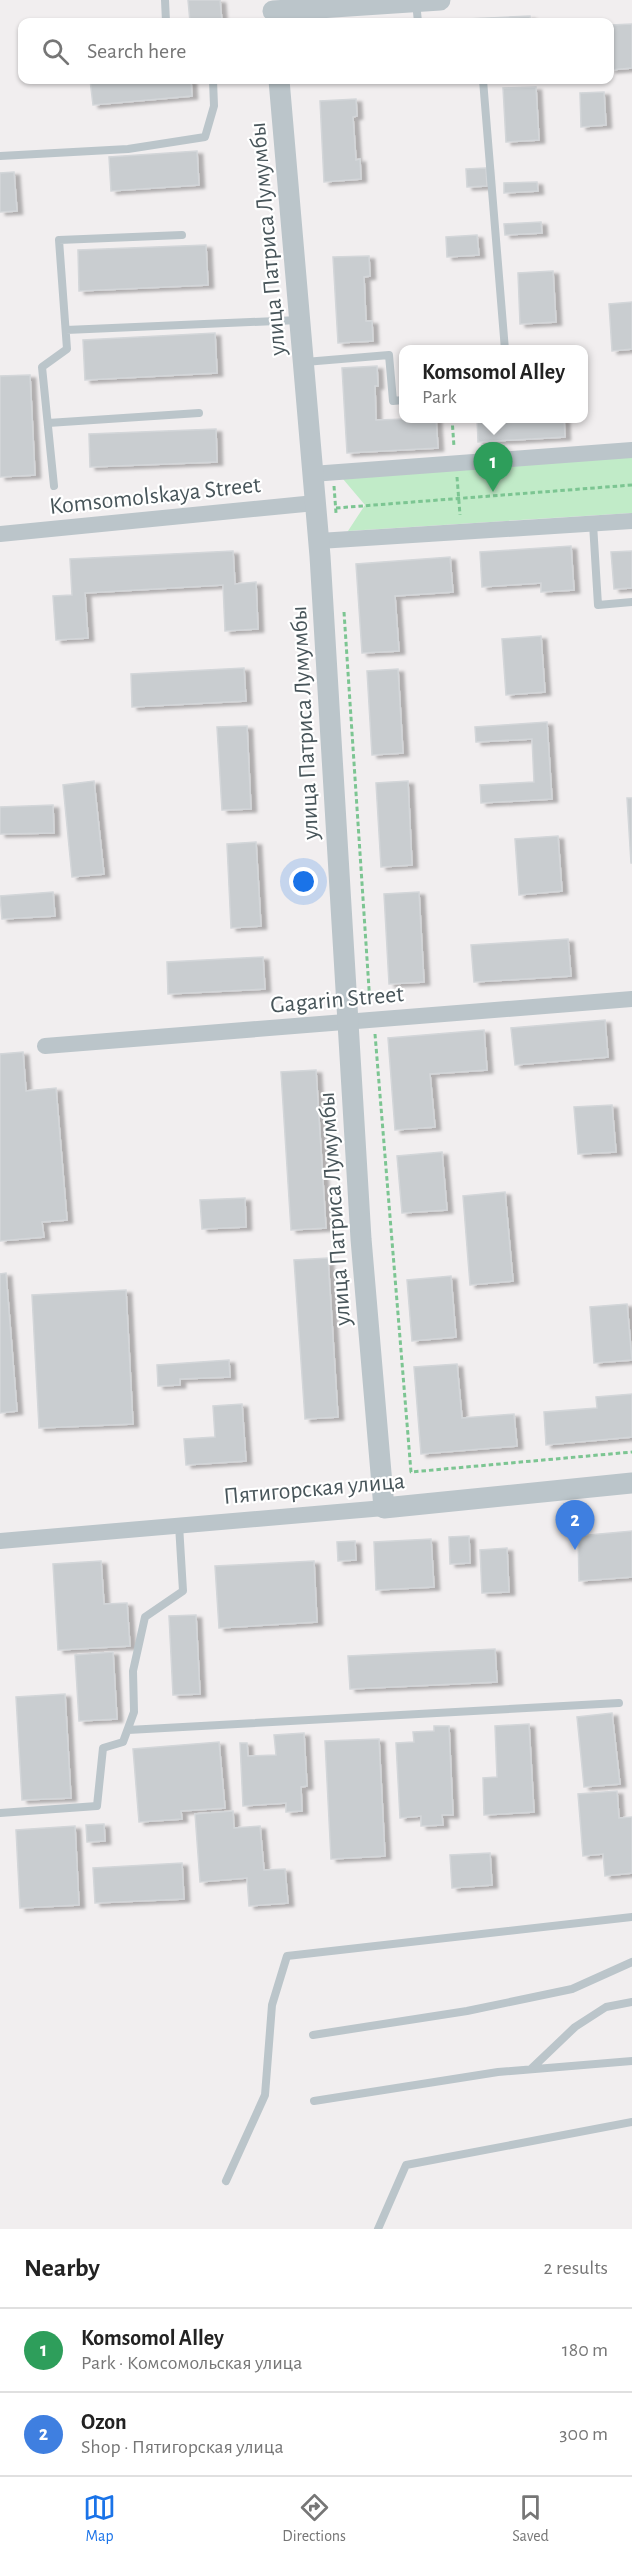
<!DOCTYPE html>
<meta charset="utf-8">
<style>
body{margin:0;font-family:"Alegreya Sans",sans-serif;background:#f6f6f6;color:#222}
.you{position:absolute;left:304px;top:882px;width:21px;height:21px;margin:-15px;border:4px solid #fff;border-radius:50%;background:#1a73e8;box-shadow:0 0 0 9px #1a73e833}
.badge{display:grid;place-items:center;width:39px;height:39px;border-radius:50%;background:#1a73e8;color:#fff;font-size:20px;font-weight:700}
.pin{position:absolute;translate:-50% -50px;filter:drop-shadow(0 2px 3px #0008)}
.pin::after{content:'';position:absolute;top:32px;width:21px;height:18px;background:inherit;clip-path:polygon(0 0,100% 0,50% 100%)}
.popup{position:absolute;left:399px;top:345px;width:189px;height:78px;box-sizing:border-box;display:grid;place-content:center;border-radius:12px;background:#fff;filter:drop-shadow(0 2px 4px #0005);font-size:20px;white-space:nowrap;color:#767676}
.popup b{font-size:22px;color:#222}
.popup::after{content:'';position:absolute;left:50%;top:100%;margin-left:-12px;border:12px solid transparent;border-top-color:#fff}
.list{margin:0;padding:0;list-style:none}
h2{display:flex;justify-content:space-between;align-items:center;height:78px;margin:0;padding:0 24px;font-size:26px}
h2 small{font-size:20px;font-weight:400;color:#767676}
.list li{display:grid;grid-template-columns:39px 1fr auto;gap:18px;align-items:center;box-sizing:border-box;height:84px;padding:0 24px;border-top:2px solid #e0e0e0}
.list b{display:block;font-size:22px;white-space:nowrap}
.list p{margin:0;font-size:20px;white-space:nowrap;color:#767676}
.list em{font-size:20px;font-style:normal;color:#767676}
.icon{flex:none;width:33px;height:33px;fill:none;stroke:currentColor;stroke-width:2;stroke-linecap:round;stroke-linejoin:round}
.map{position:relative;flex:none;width:632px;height:2229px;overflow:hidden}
.search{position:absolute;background:#fff;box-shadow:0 2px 4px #0004;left:18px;right:18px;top:18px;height:66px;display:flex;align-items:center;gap:15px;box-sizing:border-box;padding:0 21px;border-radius:12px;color:#767676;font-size:22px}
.sheet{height:246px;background:#fff}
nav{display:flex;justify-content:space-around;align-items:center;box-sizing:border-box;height:84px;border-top:2px solid #e0e0e0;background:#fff;font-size:16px;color:#767676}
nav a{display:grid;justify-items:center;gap:3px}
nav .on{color:#1a73e8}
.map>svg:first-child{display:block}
</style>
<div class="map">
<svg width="632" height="2229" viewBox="0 0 632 2229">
<defs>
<filter id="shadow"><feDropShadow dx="5.5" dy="3" stdDeviation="1.5" flood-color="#0004"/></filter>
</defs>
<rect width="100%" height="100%" fill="#f1eeef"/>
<!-- green -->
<path fill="#c1ebc8" d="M 632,457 L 632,513 L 348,531 L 365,505 L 343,479 Z"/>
<!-- building -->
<path fill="#c9cdd0" stroke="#d3d6d9" stroke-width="1.5" filter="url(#shadow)" d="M 188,0 L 220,0 L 222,22 L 190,22 Z
M 530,16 L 531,22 L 444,22 L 444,20 Z
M 632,24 L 632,68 L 610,70 L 610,25 Z
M 90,80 L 191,80 L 192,96 L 93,105 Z
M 536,87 L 539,140 L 506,142 L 503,88 Z
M 604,92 L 606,125 L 581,127 L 580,93 Z
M 356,99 L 357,116 L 353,117 L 356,160 L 360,159 L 361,179 L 324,182 L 320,101 Z
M 197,151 L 199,185 L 111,191 L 109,157 Z
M 486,168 L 487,186 L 467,187 L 466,169 Z
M 14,172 L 17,211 L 0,212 L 0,173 Z
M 537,182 L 538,191 L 504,193 L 504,183 Z
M 541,222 L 542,233 L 505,235 L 504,224 Z
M 477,235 L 479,255 L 447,257 L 446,237 Z
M 206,245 L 208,285 L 79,291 L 78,250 Z
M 369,256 L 370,276 L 364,277 L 366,321 L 372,321 L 373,341 L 338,343 L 333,257 Z
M 553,271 L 556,322 L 520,324 L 518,273 Z
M 632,302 L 632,349 L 612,351 L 609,304 Z
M 215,333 L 217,373 L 85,380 L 83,340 Z
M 377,366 L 378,386 L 375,386 L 376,420 L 436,418 L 438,448 L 347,453 L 342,368 Z
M 30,375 L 35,475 L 0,477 L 0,376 Z
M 477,418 L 564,418 L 565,437 L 478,442 Z
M 216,429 L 217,462 L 90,467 L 89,434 Z
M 571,546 L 574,590 L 541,592 L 541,583 L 482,587 L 480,552 Z
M 233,551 L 235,584 L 256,582 L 258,629 L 225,631 L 223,585 L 85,593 L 88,638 L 56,640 L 53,596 L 72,595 L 70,559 Z
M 632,551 L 632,588 L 614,589 L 611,552 Z
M 450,557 L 453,592 L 395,596 L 399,651 L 362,653 L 356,564 Z
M 541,636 L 545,692 L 506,695 L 502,639 Z
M 244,668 L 246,701 L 132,707 L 131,674 Z
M 398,669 L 403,753 L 372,755 L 367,671 Z
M 547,722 L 552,799 L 481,803 L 480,785 L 534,782 L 532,739 L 476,742 L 475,727 Z
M 247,726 L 251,809 L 222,810 L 217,727 Z
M 94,781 L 104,874 L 72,877 L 63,785 Z
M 408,781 L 412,865 L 381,867 L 376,783 Z
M 627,798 L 632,798 L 632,863 L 631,863 Z
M 53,805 L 54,833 L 0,834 L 0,807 Z
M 558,836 L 562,891 L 519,895 L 515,839 Z
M 256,842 L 261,926 L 231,928 L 227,844 Z
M 53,892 L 55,916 L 2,919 L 0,896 Z
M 419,892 L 424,982 L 389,984 L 384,894 Z
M 568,939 L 571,976 L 474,982 L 471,945 Z
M 263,957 L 265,989 L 168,994 L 167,962 Z
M 605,1020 L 608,1057 L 515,1065 L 511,1028 Z
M 484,1030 L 487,1070 L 430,1074 L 435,1127 L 395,1130 L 388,1038 Z
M 23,1052 L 26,1091 L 56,1088 L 67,1220 L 42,1222 L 44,1237 L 0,1241 L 0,1054 Z
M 316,1070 L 326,1228 L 291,1230 L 281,1072 Z
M 612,1105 L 616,1152 L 578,1154 L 574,1107 Z
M 442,1152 L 447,1210 L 402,1213 L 397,1156 Z
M 505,1192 L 513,1281 L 470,1285 L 463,1196 Z
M 245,1198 L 246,1227 L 202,1229 L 200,1200 Z
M 328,1258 L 338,1417 L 305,1419 L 294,1260 Z
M 6,1273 L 17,1411 L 0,1413 L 0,1274 Z
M 451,1276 L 456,1337 L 412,1341 L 407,1280 Z
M 126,1290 L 133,1424 L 39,1428 L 32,1295 Z
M 627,1304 L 632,1360 L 594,1363 L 590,1307 Z
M 229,1360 L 230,1377 L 180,1379 L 180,1385 L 158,1386 L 157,1365 Z
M 457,1364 L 462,1418 L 514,1414 L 517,1446 L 421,1454 L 414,1367 Z
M 632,1394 L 632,1437 L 546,1445 L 544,1412 L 597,1408 L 596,1397 Z
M 242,1404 L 246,1461 L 186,1465 L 184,1439 L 215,1437 L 213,1406 Z
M 632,1531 L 632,1577 L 579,1581 L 578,1536 Z
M 469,1536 L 470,1563 L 450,1564 L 449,1537 Z
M 431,1539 L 434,1587 L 376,1590 L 374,1542 Z
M 355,1541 L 356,1560 L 338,1561 L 337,1542 Z
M 507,1548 L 509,1592 L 482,1593 L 480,1550 Z
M 101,1561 L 104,1604 L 127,1603 L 130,1646 L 58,1650 L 53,1564 Z
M 314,1561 L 317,1622 L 219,1628 L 215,1566 Z
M 196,1615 L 200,1694 L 173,1695 L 169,1616 Z
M 495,1649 L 497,1682 L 350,1689 L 348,1656 Z
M 113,1652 L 117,1719 L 79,1721 L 75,1655 Z
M 65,1694 L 71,1798 L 22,1800 L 16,1697 Z
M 612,1713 L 620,1784 L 584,1787 L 577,1717 Z
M 529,1724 L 534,1812 L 484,1815 L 483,1778 L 497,1777 L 495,1726 Z
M 434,1726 L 449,1726 L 453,1815 L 442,1815 L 443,1825 L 421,1826 L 421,1816 L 400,1818 L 396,1743 L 414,1742 L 413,1732 L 434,1731 Z
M 304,1733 L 307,1786 L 301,1787 L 302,1811 L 286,1812 L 286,1803 L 243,1806 L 240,1743 L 247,1743 L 248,1756 L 276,1755 L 274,1735 Z
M 379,1739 L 385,1856 L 331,1859 L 325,1741 Z
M 219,1742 L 225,1808 L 181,1811 L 182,1819 L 139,1822 L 133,1749 Z
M 617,1791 L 619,1818 L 632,1817 L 632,1873 L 605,1876 L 603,1854 L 583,1856 L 578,1794 Z
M 233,1811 L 234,1828 L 260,1826 L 264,1870 L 285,1869 L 288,1903 L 249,1906 L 247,1878 L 200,1882 L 195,1814 Z
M 104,1824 L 105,1841 L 87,1842 L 86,1825 Z
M 75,1826 L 79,1905 L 20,1908 L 16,1830 Z
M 490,1853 L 492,1885 L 452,1888 L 450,1855 Z
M 182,1863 L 184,1899 L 95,1903 L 93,1868 Z"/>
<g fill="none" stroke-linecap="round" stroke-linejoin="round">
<!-- path -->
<path stroke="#7cc592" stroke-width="3" stroke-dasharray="4.5 3" stroke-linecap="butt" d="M 452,418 L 454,447
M 457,477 L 460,515
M 334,486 L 336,513
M 336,508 L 632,485
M 344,612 L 370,1004
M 375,1034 L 411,1472 L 632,1452"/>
<!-- service -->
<path stroke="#bbc5ca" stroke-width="8" d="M 165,0 L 166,22
M 416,2 L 418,22
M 483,80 L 505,350
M 0,156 L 128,149 L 205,137 L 214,106 L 213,80
M 66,330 L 299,320
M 305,362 L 389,355 L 393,401 L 403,400
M 48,423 L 199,413
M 54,486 L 42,367 L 67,349 L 59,240 L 182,235
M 593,524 L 598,605 L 632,602
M 128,1730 L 619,1703
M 0,1813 L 97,1806 L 103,1748 L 123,1742 L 134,1712 L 133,1671 L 145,1617 L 183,1591 L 179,1525
M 313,2035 L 467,2011 L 572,1989 L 632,1962
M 531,2069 L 575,2027 L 606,2007 L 632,2002
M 314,2101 L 498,2072 L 632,2061
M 226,2181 L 265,2095 L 272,2005 L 287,1956 L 632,1917
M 378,2229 L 406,2165 L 632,2122"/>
<!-- minor -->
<path stroke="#bbc5ca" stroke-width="16" d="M 312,474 L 632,450
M 0,534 L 315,503
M 319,541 L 632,521
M 45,1046 L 632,999
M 0,1541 L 384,1508"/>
<!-- tertiary -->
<path stroke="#bbc5ca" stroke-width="21" d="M 273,11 L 440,0
M 279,80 L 320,556 L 361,1239 L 384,1508 L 632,1483"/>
</g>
<g text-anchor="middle" stroke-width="4.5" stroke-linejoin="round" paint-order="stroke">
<!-- street labels -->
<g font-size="24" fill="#48555a" stroke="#fff">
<text transform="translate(267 239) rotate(-95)" y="8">улица Патриса Лумумбы</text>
<text transform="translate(155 495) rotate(-6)" y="8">Komsomolskaya Street</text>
<text transform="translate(304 723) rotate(-93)" y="8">улица Патриса Лумумбы</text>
<text transform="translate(337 999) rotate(-5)" y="8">Gagarin Street</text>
<text transform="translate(334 1209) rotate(-94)" y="8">улица Патриса Лумумбы</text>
<text transform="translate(314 1488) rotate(-5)" y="8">Пятигорская улица</text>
</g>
</g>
</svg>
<div class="you"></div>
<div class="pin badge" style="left:493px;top:492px;background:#2e9e5b">1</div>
<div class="popup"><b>Komsomol Alley</b>Park</div>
<div class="pin badge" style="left:575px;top:1550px;background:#3f7fe0">2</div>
<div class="search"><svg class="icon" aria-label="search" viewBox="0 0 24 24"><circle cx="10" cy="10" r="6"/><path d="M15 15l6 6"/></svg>Search here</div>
</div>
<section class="sheet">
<h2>Nearby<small>2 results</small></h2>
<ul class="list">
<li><span class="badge" style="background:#2e9e5b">1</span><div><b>Komsomol Alley</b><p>Park · Комсомольская улица</p></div><em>180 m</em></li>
<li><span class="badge" style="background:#3f7fe0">2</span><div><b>Ozon</b><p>Shop · Пятигорская улица</p></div><em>300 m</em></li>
</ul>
</section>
<nav>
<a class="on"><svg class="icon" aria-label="map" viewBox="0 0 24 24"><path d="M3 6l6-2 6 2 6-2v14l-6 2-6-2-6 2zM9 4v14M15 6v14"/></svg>Map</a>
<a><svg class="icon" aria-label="directions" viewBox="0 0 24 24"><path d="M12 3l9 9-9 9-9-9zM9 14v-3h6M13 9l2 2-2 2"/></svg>Directions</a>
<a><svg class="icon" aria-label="saved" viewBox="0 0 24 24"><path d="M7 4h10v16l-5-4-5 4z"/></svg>Saved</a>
</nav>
